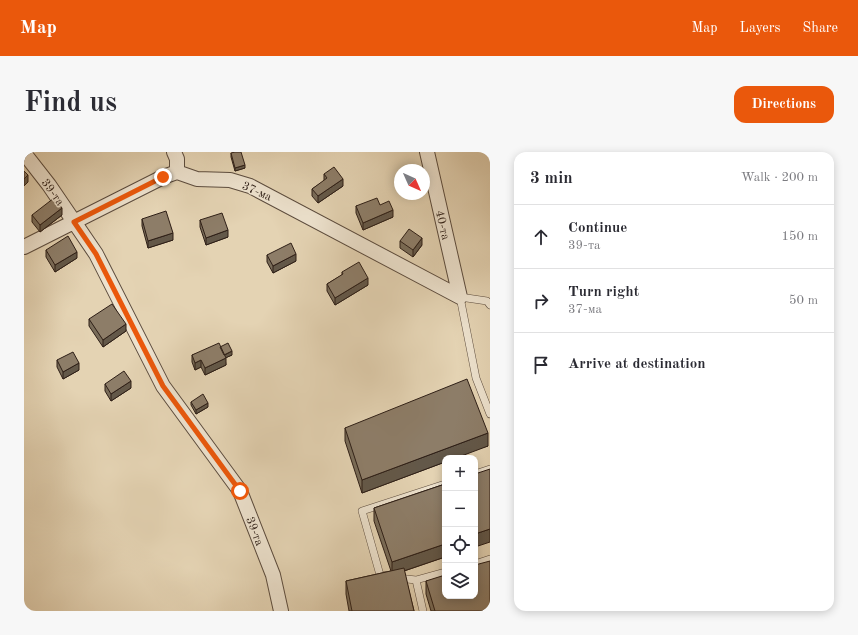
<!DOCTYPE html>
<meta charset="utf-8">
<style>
body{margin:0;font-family:"Old Standard TT",serif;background:#f7f7f7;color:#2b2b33}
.controls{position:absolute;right:12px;bottom:12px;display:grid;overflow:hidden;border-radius:8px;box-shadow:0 2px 10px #0003}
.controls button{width:36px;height:36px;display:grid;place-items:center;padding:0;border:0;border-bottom:1px solid #e1e1e2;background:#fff;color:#2b2b33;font:20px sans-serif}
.compass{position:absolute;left:370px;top:12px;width:36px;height:36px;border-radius:50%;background:#fff;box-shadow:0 2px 10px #0003;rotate:135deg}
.stop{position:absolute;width:12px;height:12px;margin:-9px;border:3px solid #ea580c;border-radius:50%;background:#fff}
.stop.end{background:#ea580c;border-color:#fff;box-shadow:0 1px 4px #0008}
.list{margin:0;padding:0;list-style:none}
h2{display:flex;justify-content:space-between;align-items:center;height:52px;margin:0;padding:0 16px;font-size:17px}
h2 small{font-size:13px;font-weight:400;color:#7c7c81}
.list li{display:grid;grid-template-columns:26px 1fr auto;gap:12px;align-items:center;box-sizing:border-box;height:64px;padding:0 16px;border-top:1px solid #e1e1e2}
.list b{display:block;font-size:15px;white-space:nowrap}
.list p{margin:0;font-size:13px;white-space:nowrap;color:#7c7c81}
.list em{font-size:13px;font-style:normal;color:#7c7c81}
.icon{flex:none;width:22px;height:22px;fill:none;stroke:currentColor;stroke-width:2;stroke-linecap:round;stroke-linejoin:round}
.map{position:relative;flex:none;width:466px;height:459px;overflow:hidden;border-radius:12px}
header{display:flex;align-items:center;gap:24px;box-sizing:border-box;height:56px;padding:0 20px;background:#ea580c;color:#fff}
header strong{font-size:19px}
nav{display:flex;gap:22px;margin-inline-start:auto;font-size:14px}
.intro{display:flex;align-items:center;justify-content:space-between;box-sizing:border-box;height:96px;padding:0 24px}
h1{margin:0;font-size:28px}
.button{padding:10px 18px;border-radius:12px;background:#ea580c;color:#fff;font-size:14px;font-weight:700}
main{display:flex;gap:24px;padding:0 24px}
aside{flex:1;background:#fff;border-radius:12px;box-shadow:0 2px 10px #0003}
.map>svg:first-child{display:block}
</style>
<header>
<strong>Map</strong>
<nav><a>Map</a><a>Layers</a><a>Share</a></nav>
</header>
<div class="intro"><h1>Find us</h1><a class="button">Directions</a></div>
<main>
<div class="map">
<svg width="466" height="459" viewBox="0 0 466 459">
<rect width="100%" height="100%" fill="#e4d3b3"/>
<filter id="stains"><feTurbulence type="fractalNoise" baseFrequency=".005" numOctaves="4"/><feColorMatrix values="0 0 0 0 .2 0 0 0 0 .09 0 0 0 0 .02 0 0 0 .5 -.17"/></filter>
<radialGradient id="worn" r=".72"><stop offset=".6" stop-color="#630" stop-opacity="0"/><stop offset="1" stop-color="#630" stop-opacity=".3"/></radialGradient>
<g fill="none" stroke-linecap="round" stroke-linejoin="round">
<defs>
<path id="service" d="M 466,153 L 463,149 L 436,145 L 452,226 L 466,262
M 451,322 L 466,317
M 451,412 L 466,407
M 364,424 L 356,423 L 338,359 L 421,332
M 374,426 L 392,428 L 399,459
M 392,428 L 421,420"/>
<path id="minor" d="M 150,0 L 153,7 L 153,20
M 403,0 L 436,145
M 0,1 L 25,33 L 72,102 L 139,234 L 216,339 L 249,423 L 257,459
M 0,95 L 139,25 L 153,20 L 173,27 L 206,28 L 226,34 L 436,145"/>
</defs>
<!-- service casing -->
<use href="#service" stroke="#5c4c3e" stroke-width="8"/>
<!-- minor casing -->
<use href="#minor" stroke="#5c4c3e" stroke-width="16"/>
<!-- service -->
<use href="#service" stroke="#ede2ce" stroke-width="7"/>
<!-- minor -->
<use href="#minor" stroke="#ede2ce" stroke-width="14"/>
</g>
<!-- wall -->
<path fill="#796c59" stroke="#2e1f17" d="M 207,1 L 221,16 L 211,19 L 207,5 Z
M 300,22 L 319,34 L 294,51 L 288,44 L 288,37 L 300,29 Z
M 356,53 L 369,65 L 339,78 L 332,61 L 332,54 Z
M 8,63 L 38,63 L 16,80 L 8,70 Z
M 118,67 L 149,88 L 124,96 L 118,74 Z
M 176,68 L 204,85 L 182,93 L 176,75 Z
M 376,89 L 398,93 L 389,105 L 376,96 Z
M 22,98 L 53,106 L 31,120 L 22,105 Z
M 243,103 L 272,109 L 249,121 L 243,110 Z
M 318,120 L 344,133 L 311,153 L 303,139 L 303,132 L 318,123 Z
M 65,167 L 102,179 L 79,195 L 65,174 Z
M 196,195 L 208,203 L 201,206 L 202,213 L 181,223 L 177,215 L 171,218 L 168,210 L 168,203 Z
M 33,208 L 55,218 L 39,227 L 33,215 Z
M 81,232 L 107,236 L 87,249 L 81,239 Z
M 167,250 L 184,255 L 172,262 L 167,253 Z
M 321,276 L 464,294 L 421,306 L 421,310 L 338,341 L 321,289 Z
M 421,332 L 421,405 L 380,419 L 390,459 L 325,459 L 322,442 L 322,429 L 367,419 L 350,369 L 350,356 Z
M 402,429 L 466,459 L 407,459 L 402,442 Z"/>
<!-- shaded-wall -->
<path fill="#635849" stroke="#2e1f17" d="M 221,13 L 221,16 L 211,19 L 211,16 Z
M 4,23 L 4,30 L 0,34 L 0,27 Z
M 319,27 L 319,34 L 294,51 L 294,44 Z
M 38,56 L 38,63 L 16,80 L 16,73 Z
M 369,58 L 369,65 L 339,78 L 339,71 Z
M 204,78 L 204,85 L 182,93 L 182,86 Z
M 149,81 L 149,88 L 124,96 L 124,89 Z
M 398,86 L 398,93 L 389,105 L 389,98 Z
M 53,100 L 53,106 L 31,120 L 31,113 Z
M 272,102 L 272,109 L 249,121 L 249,114 Z
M 344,126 L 344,133 L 311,153 L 311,146 Z
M 102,172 L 102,179 L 79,195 L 79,188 Z
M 208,199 L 208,203 L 199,207 L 199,204 Z
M 202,206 L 202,213 L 181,223 L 181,216 Z
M 177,208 L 177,215 L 171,218 L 171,211 Z
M 55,211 L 55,218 L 39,227 L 39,220 Z
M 107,229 L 107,236 L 87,249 L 87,242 Z
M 184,251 L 184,255 L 172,262 L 172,258 Z
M 464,281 L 464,294 L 432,306 L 421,306 L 421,310 L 338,341 L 338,328 Z
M 466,377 L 466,390 L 451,395 L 451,382 Z
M 421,392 L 421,405 L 368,423 L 368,410 Z"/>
<!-- building -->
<path fill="#8d7d68" stroke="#2e1f17" d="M 211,0 L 217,0 L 221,13 L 211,16 L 207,1 Z
M 310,15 L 319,27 L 294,44 L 288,37 L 303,26 L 300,22 Z
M 0,19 L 4,23 L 0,27 Z
M 30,46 L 38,56 L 16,73 L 8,63 Z
M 353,46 L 356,53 L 365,49 L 369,58 L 339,71 L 332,54 Z
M 142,59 L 149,81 L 124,89 L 118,67 Z
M 198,61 L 204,78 L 182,86 L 176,68 Z
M 385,77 L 398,86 L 389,98 L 376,89 Z
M 44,84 L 53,100 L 31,113 L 22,98 Z
M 267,91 L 272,102 L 249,114 L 243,103 Z
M 335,110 L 344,126 L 311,146 L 303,132 L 319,122 L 318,120 Z
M 88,152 L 102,172 L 79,188 L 65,167 Z
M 195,191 L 202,206 L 181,216 L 177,208 L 171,211 L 168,203 Z
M 204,191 L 208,199 L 200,203 L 196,195 Z
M 49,200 L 55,211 L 39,220 L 33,208 Z
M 100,219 L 107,229 L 87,242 L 81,232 Z
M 443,227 L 464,281 L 338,328 L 321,276 Z
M 179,242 L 184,251 L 172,258 L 167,250 Z
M 466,317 L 466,377 L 451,382 L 451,322 Z
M 421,332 L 421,392 L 368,410 L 350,356 Z
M 466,409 L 466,459 L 411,459 L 402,429 L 421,423 L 421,444 L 451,444 L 451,413 Z
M 380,416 L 390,459 L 328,459 L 322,429 Z"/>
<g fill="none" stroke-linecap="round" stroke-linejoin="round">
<!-- route -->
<path stroke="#ea580c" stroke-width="5" d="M 139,25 L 50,70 L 72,102 L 139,234 L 216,339"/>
</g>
<g text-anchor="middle" stroke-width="3" stroke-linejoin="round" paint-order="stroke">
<!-- street labels -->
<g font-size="12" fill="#2e1f17" stroke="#ede2ce">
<text transform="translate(233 39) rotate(24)" y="4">37-ма</text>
<text transform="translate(29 40) rotate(54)" y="4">39-та</text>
<text transform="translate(419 73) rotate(77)" y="4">40-та</text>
<text transform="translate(231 379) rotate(69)" y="4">39-та</text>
</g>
</g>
<rect width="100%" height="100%" filter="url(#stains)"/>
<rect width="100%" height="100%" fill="url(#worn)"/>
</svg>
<div class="controls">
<button>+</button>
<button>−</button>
<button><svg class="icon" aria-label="locate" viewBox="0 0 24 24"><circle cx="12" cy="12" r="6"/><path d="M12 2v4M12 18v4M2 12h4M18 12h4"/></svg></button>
<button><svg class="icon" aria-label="layers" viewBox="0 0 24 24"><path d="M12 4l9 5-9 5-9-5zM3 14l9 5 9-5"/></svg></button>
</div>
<svg class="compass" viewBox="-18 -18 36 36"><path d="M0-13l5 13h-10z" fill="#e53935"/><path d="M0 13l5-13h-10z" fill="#7c7c81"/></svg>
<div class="stop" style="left:216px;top:339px"></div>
<div class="stop end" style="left:139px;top:25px"></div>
</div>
<aside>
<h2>3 min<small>Walk · 200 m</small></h2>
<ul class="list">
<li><svg class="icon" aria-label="ahead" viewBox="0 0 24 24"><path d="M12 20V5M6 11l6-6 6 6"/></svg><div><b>Continue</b><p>39-та</p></div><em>150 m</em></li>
<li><svg class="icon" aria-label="right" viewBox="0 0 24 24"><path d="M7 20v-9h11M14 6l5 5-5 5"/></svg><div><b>Turn right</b><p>37-ма</p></div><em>50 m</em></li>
<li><svg class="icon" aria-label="arrive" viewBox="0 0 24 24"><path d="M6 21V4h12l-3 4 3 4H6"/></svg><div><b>Arrive at destination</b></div></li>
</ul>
</aside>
</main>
